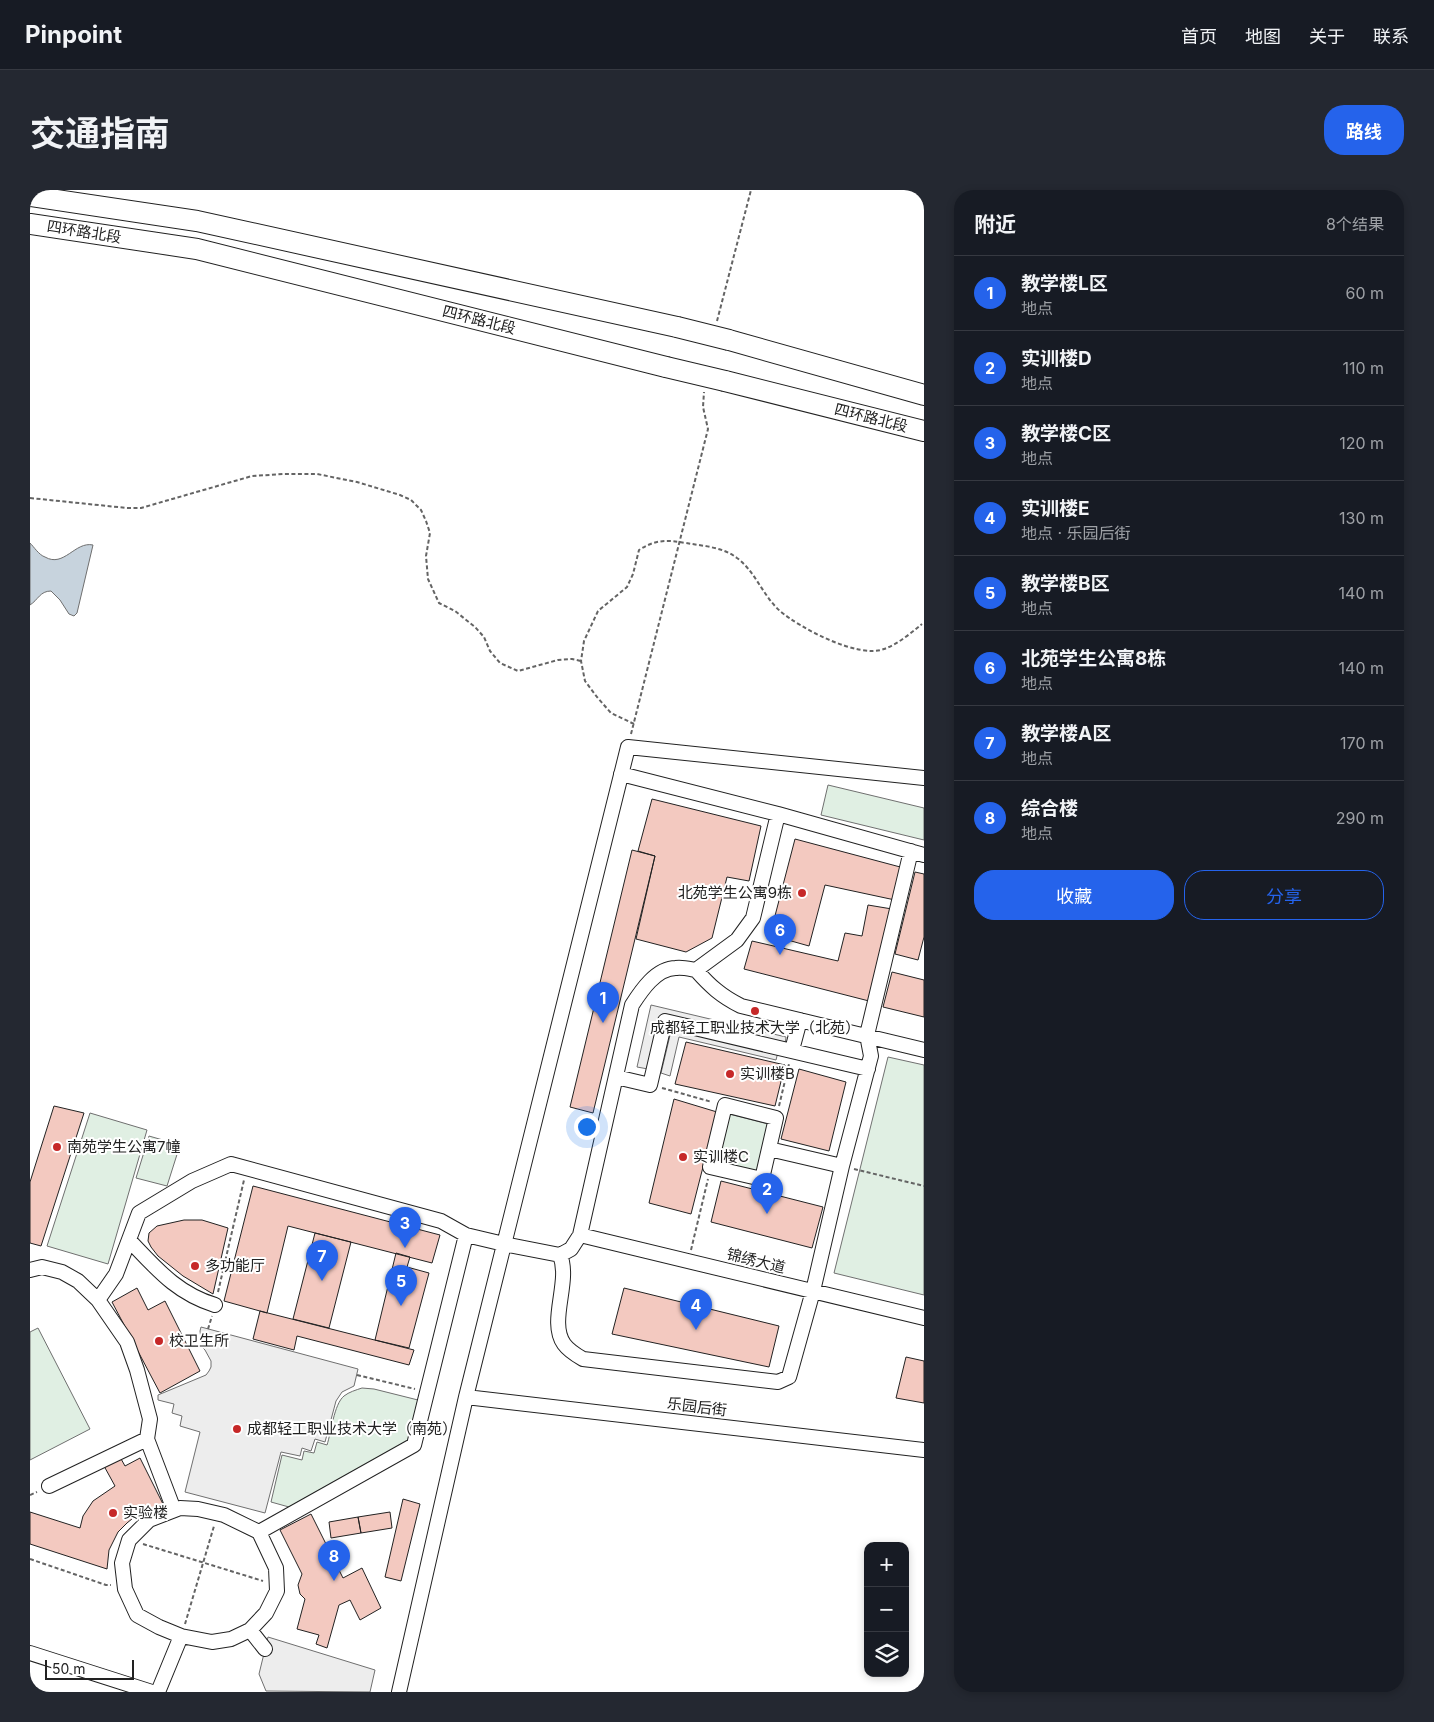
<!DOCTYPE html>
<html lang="zh">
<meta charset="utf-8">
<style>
body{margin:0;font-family:Inter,"Noto Sans SC",sans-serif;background:#242831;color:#f1f3f6}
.controls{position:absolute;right:15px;bottom:15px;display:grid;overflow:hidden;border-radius:10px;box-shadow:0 2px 8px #0003}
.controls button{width:45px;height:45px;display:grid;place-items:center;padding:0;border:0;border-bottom:1px solid #363941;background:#171b24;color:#f1f3f6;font:25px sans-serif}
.scale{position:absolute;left:15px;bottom:12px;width:89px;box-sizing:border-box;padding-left:5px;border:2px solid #222;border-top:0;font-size:14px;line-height:18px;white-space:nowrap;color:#222;-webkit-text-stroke:4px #fff;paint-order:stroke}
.you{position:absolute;left:556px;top:936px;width:18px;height:18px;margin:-12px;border:4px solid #fff;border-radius:50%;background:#1a73e8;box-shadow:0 0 0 8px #1a73e833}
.badge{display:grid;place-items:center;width:32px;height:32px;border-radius:50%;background:#2563eb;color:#fff;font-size:16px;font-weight:700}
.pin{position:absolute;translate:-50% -41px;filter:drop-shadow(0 1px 2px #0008)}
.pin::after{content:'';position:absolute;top:26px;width:18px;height:15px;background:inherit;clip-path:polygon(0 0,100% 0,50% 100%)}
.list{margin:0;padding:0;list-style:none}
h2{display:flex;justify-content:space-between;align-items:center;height:65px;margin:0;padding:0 20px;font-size:21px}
h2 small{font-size:16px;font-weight:400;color:#9ea1a6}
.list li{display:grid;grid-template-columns:32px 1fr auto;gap:15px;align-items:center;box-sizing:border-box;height:75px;padding:0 20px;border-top:1px solid #363941}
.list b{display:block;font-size:19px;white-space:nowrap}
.list p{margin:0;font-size:16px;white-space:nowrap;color:#9ea1a6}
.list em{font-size:16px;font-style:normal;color:#9ea1a6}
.actions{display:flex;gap:10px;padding:15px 20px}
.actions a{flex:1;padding:11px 0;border:1px solid #2563eb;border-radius:20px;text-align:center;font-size:18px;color:#2563eb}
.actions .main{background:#2563eb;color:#fff}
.icon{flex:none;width:28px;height:28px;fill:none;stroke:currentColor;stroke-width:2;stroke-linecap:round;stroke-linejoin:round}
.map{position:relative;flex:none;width:894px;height:1502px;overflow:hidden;border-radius:20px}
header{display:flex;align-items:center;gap:30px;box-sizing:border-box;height:70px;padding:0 25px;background:#171b24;border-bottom:1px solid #363941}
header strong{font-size:24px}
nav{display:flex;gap:28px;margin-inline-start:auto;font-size:18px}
.intro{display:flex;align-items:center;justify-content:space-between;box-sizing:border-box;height:120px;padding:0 30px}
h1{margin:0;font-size:35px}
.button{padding:12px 22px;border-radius:20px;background:#2563eb;color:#fff;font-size:18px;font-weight:700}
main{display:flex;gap:30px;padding:0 30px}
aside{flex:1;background:#171b24;border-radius:20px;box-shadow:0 2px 8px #0003}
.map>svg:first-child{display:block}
</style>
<header>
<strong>Pinpoint</strong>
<nav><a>首页</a><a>地图</a><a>关于</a><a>联系</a></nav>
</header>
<div class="intro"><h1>交通指南</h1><a class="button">路线</a></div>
<main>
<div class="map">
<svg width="894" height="1502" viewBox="0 0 894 1502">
<rect width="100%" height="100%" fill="#fff"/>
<!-- green -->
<path fill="#e0efe3" stroke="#6f6f6f" d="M 798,595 L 894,618 L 894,650 L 791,625 Z
M 858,867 L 894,875 L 894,1105 L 804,1083 Z
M 60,923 L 117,940 L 78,1074 L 17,1056 Z
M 699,924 L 738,934 L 727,982 L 687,972 Z
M 119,946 L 150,955 L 137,996 L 106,988 Z
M 8,1138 L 60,1239 L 0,1270 L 0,1142 Z
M 332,1198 L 344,1199 L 388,1210 L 378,1251 L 259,1317 L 241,1312 L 252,1265 L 272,1270 L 274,1261 L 284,1263 L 287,1252 L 297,1255 C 301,1243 304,1214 314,1206 C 319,1202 326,1200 332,1198 Z"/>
<!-- parking -->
<path fill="#ededed" stroke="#6f6f6f" d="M 621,815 L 756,847 L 755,855 L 631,825 L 618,879 L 607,877 Z
M 642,837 L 748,862 L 746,870 L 649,847 L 640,886 L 631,883 Z
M 171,1137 L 328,1179 L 324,1196 L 312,1202 L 306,1211 L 295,1252 L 285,1249 L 281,1261 L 272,1258 L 270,1266 L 251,1262 L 235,1323 L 155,1302 L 170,1242 L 150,1236 L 152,1226 L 142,1223 L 144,1214 L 128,1210 L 128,1205 L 176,1185 L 179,1181 L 181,1177 L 181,1171 L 175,1160 L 172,1157 L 170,1141 Z
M 238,1447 L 345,1480 L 340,1502 L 236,1501 L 229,1484 Z"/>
<!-- water -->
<path fill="#c7d3dd" stroke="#6f6f6f" d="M 0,353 C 4,357 9,365 15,367 C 34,378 45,351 63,355 L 47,423 L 44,426 L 39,424 L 30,410 L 21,401 C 10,401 8,410 0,415 Z"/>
<!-- building -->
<path fill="#f3c9c0" stroke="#222" d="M 622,609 L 731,636 L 719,691 L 697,687 L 682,748 L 656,762 L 606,749 L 625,666 L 608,661 Z
M 765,649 L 874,678 L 865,710 L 795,695 L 779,756 L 740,745 Z
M 602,660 L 625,666 L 563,923 L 540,917 Z
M 885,682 L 894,684 L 894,747 L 888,770 L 865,764 Z
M 838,715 L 862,719 L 839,811 L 714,779 L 722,751 L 808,771 L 815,743 L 832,746 Z
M 862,782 L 894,790 L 894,827 L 853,817 Z
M 656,852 L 755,875 L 745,916 L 645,894 Z
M 769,879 L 816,892 L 799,961 L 751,949 Z
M 644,909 L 687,922 L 661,1024 L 619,1013 Z
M 24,916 L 54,923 L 11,1056 L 0,1053 L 0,992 Z
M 691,991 L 793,1017 L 782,1058 L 681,1032 Z
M 223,996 L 410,1045 L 402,1073 L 258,1036 L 237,1123 L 194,1111 Z
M 154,1030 L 172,1030 L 198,1038 L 183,1104 L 153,1086 L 128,1066 L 121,1057 L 118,1051 L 119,1043 L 127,1036 Z
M 285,1043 L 321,1052 L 299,1138 L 263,1129 Z
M 366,1063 L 380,1067 L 377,1077 L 399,1083 L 379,1158 L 345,1150 Z
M 107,1098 L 118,1120 L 135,1111 L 170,1181 L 130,1203 L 82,1112 Z
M 594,1098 L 749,1136 L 739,1177 L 582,1144 Z
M 230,1121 L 384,1160 L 379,1175 L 267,1146 L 264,1160 L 223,1149 Z
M 876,1167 L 894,1171 L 894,1213 L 866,1208 Z
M 90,1267 L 95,1276 L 110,1268 L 133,1314 L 108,1324 L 97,1333 L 88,1342 L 79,1360 L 77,1379 L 0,1354 L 0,1322 L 50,1338 L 53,1326 L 63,1311 L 85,1296 L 74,1276 Z
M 373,1309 L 390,1314 L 371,1391 L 355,1387 Z
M 360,1322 L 362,1338 L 331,1343 L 328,1327 Z
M 281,1324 L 313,1388 L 332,1378 L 351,1418 L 330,1430 L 320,1410 L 309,1415 L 297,1458 L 286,1454 L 289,1445 L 267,1439 L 275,1409 L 270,1404 L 268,1395 L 272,1384 L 250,1340 Z
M 328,1327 L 331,1343 L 301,1348 L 299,1332 Z"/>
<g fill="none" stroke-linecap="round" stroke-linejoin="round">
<defs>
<path id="minor" d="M 591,584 L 748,624 L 894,665
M 666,780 C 680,796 691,806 711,816 L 894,860
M 762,860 L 770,830
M 586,887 L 620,895 L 635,831 L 838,879
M 695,915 L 746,928 L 732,989 L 680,977 Z
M 739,959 L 812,976
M 550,1045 L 894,1128
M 99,1050 C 126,1078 146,1103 185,1115
M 530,1065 C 541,1092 518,1131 534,1154 C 539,1161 546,1165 553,1169 L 748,1192 L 759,1187 L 783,1101 L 812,976 L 841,866 L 837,845 L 881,661
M 0,1080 L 12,1077 L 32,1082 L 48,1091 L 68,1110 L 97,1152 L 107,1180 L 120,1229 L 117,1249 L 144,1320
M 68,1110 L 86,1084 L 109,1023 L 162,991 L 201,974 L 411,1031 L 436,1045 L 474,1054 L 530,1065 L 541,1059 L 550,1045 L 602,815 C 611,801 626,778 646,778 C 652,777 660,779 666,780 L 707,750 L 723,728 L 748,624
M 436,1207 L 894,1260
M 19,1296 L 117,1249
M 150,1318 L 168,1319 L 194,1325 L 229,1342 L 246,1378 L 247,1401 L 236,1423 L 220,1440 L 201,1449 L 182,1452 L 151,1446 L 129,1437 L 107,1425 L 95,1399 L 92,1373 L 99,1350 L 119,1330 Z
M 229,1342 L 384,1255 L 436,1045
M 220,1440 L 235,1459
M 0,1463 L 122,1502
M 128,1502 L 151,1446
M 369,1502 L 436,1207 L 598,557 L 894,588"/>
<path id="highway" d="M 0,6 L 167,31 L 647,137
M 0,34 L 167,59 L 636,177
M 699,150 L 894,205
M 695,191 L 894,241"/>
</defs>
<!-- minor casing -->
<use href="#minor" stroke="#222" stroke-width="16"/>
<!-- highway casing -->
<use href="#highway" stroke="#222" stroke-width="22"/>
<!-- path -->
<path stroke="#646464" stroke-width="2" stroke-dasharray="4 2.5" stroke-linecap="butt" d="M 687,131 L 721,0
M 0,308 L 97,318 L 111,318 L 222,286 L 254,284 L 287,284 L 327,292 L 370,305 L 381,310 L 391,320 L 396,331 L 400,343 L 396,366 L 398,389 L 409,413 L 425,421 L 445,437 L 454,447 L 460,461 L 470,473 L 488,481 L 528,470 L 542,469 L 551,471
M 604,534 L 581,523 L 567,507 L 555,491 L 551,471 L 554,451 L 568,421 L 597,397 L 603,384 L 609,360 C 626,349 637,350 656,353 C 673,356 693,357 707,368 C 725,381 733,406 750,421 C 770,438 828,469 854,459 C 868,454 881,443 892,434
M 601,544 L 678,239 L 673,217 L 674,202
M 632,898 L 682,912
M 749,916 L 759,874
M 824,979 L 894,996
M 661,1060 L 678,989
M 188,1102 L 214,990
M 178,1139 L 182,1126
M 327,1185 L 385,1199
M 0,1305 L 7,1302
M 113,1354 L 233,1391
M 0,1369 L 76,1395 L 81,1395
M 155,1434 L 184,1336"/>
<!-- minor -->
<use href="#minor" stroke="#fff" stroke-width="14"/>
<!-- highway -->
<use href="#highway" stroke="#fff" stroke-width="20"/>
<defs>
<path id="highway-bridge" d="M 647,137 L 699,150
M 636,177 L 695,191"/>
</defs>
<!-- highway-bridge casing -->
<use href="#highway-bridge" stroke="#222" stroke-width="22" stroke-linecap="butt"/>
<!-- highway-bridge -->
<use href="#highway-bridge" stroke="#fff" stroke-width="20"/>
</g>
<!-- markers -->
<g fill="#c62828" stroke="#fff" stroke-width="2">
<circle cx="772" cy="703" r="5"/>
<circle cx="725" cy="821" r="5"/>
<circle cx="700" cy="884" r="5"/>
<circle cx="27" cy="957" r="5"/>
<circle cx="653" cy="967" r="5"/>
<circle cx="165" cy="1076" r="5"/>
<circle cx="129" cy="1151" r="5"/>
<circle cx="207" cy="1239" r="5"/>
<circle cx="83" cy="1323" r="5"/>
</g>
<g text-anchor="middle" stroke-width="4" stroke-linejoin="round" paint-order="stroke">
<!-- street labels -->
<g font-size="15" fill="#222" stroke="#fff">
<text transform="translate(54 42) rotate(9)" y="5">四环路北段</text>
<text transform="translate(449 130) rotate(14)" y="5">四环路北段</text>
<text transform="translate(841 228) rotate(14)" y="5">四环路北段</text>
<text transform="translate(726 1071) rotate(14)" y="5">锦绣大道</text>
<text transform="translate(667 1217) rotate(7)" y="5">乐园后街</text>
</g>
<!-- poi labels -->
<g font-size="15" fill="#222" stroke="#fff" text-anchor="start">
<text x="762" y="708" text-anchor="end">北苑学生公寓9栋</text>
<text x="725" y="843" text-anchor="middle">成都轻工职业技术大学（北苑）</text>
<text x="710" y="889">实训楼B</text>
<text x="37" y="962">南苑学生公寓7幢</text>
<text x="663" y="972">实训楼C</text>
<text x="175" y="1081">多功能厅</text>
<text x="139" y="1156">校卫生所</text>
<text x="217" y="1244">成都轻工职业技术大学（南苑）</text>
<text x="93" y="1328">实验楼</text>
</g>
</g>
</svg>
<div class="controls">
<button>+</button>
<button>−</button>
<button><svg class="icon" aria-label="layers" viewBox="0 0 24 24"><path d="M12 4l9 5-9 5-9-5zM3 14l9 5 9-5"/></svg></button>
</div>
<div class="scale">50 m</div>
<div class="you"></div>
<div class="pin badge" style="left:573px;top:833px">1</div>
<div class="pin badge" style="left:737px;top:1024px">2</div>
<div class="pin badge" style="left:375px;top:1058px">3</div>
<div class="pin badge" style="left:666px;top:1140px">4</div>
<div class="pin badge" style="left:371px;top:1116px">5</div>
<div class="pin badge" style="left:750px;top:765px">6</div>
<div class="pin badge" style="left:292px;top:1091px">7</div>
<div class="pin badge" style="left:304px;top:1391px">8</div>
</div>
<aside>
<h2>附近<small>8个结果</small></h2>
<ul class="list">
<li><span class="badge">1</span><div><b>教学楼L区</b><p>地点</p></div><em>60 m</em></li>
<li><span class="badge">2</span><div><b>实训楼D</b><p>地点</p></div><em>110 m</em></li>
<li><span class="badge">3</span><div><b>教学楼C区</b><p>地点</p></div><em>120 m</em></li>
<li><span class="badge">4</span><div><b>实训楼E</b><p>地点 · 乐园后街</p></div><em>130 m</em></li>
<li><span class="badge">5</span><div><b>教学楼B区</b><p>地点</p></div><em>140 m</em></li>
<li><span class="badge">6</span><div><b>北苑学生公寓8栋</b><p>地点</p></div><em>140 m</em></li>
<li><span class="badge">7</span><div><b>教学楼A区</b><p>地点</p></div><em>170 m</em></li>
<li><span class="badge">8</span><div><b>综合楼</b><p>地点</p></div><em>290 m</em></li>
</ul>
<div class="actions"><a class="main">收藏</a><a>分享</a></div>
</aside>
</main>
